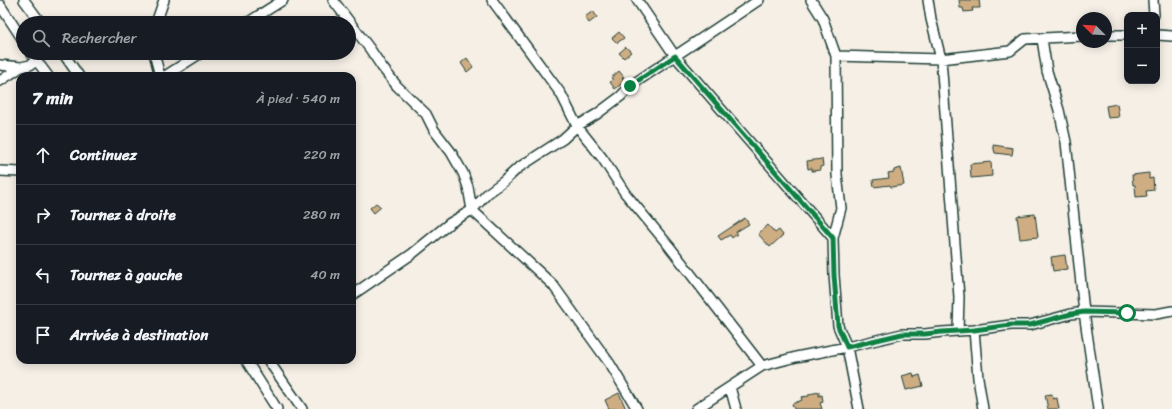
<!DOCTYPE html>
<html lang="fr">
<meta charset="utf-8">
<style>
body{margin:0;font-family:Sriracha,sans-serif;background:#20242c;color:#f1f3f6}
.controls{position:absolute;right:12px;top:12px;display:grid;overflow:hidden;border-radius:8px;box-shadow:0 2px 10px #0003}
.controls button{width:36px;height:36px;display:grid;place-items:center;padding:0;border:0;border-bottom:1px solid #363941;background:#171b24;color:#f1f3f6;font:20px sans-serif}
.compass{position:absolute;left:1076px;top:12px;width:36px;height:36px;border-radius:50%;background:#171b24;box-shadow:0 2px 10px #0003;rotate:294deg}
.stop{position:absolute;width:12px;height:12px;margin:-9px;border:3px solid #0b8043;border-radius:50%;background:#fff}
.stop.end{background:#0b8043;border-color:#fff;box-shadow:0 1px 4px #0008}
.list{margin:0;padding:0;list-style:none}
h2{display:flex;justify-content:space-between;align-items:center;height:52px;margin:0;padding:0 16px;font-size:17px}
h2 small{font-size:13px;font-weight:400;color:#9ea1a6}
.list li{display:grid;grid-template-columns:26px 1fr auto;gap:12px;align-items:center;box-sizing:border-box;height:60px;padding:0 16px;border-top:1px solid #363941}
.list b{display:block;font-size:15px;white-space:nowrap}
.list em{font-size:13px;font-style:normal;color:#9ea1a6}
.icon{flex:none;width:22px;height:22px;fill:none;stroke:currentColor;stroke-width:2;stroke-linecap:round;stroke-linejoin:round}
.map{position:relative;flex:none;width:1172px;height:409px;overflow:hidden}
.search{position:absolute;background:#171b24;box-shadow:0 2px 10px #0003;left:16px;top:16px;width:340px;height:44px;display:flex;align-items:center;gap:10px;box-sizing:border-box;padding:0 14px;border-radius:22px;color:#9ea1a6;font-size:15px}
.panel{position:absolute;background:#171b24;box-shadow:0 2px 10px #0003;left:16px;top:72px;width:340px;height:292px;border-radius:12px}
.map>svg:first-child{display:block}
</style>
<div class="map">
<svg width="1172" height="409" viewBox="0 0 1172 409">
<rect width="100%" height="100%" fill="#f5efe6"/>
<filter id="ink" filterUnits="userSpaceOnUse"><feTurbulence type="fractalNoise" baseFrequency=".025" numOctaves="2"/><feDisplacementMap in="SourceGraphic" scale="8" xChannelSelector="R" yChannelSelector="G"/><feConvolveMatrix kernelMatrix="1 2 1 2 8 2 1 2 1" color-interpolation-filters="sRGB"/></filter>
<g filter="url(#ink)">
<!-- building -->
<path fill="#cfad82" stroke="#1f3d34" d="M 959,0 L 979,0 L 980,8 L 972,8 L 973,11 L 964,12 L 963,8 L 960,8 Z
M 593,11 L 597,17 L 589,23 L 585,17 Z
M 619,32 L 624,38 L 617,43 L 612,38 Z
M 626,47 L 631,52 L 624,58 L 619,53 Z
M 467,58 L 473,67 L 467,72 L 461,63 Z
M 619,71 L 624,77 L 622,78 L 625,81 L 615,89 L 610,82 L 613,80 L 611,78 Z
M 1117,104 L 1119,117 L 1108,118 L 1106,106 Z
M 993,145 L 1013,148 L 1012,155 L 995,153 Z
M 822,159 L 823,166 L 820,167 L 820,170 L 812,171 L 812,168 L 808,169 L 807,161 Z
M 991,162 L 992,176 L 971,178 L 970,164 Z
M 901,168 L 904,185 L 891,187 L 890,185 L 874,187 L 873,180 L 889,178 L 888,173 L 894,172 L 894,170 Z
M 1149,173 L 1149,179 L 1153,178 L 1154,190 L 1146,191 L 1147,196 L 1136,197 L 1135,185 L 1133,185 L 1132,175 Z
M 376,203 L 381,207 L 374,213 L 370,208 Z
M 1035,214 L 1038,237 L 1020,239 L 1017,216 Z
M 745,218 L 749,224 L 736,232 L 737,234 L 732,238 L 730,235 L 721,240 L 718,236 Z
M 768,225 L 775,233 L 779,230 L 783,235 L 770,247 L 758,234 Z
M 1065,255 L 1067,269 L 1053,271 L 1051,257 Z
M 913,373 L 914,377 L 920,375 L 923,386 L 906,390 L 902,376 Z
M 819,392 L 819,396 L 822,395 L 823,402 L 820,403 L 822,409 L 794,409 L 792,404 L 802,400 L 801,397 L 809,396 L 809,394 Z
M 619,393 L 626,409 L 609,409 L 605,400 Z
M 1052,394 L 1053,399 L 1057,398 L 1059,409 L 1048,409 L 1045,395 Z"/>
<g fill="none" stroke-linecap="round" stroke-linejoin="round">
<defs>
<path id="street" d="M 24,0 L 41,23
M 333,0 L 370,49 L 382,67 L 397,86 L 426,114 L 434,130 L 451,152 L 463,173 L 468,187 L 472,210 L 553,285 L 610,364 L 637,409
M 492,0 L 561,94 L 577,126 L 603,159 L 625,193 L 669,246 L 762,366
M 637,0 L 675,56 L 833,238
M 811,0 L 823,19 L 836,56 L 837,175 L 841,208 L 833,238 L 834,275 L 838,326 L 847,347 L 859,409
M 928,0 L 931,19 L 941,59 L 959,297 L 958,331
M 1153,0 L 1154,15
M 0,5 L 23,40
M 156,23 L 164,0
M 247,23 L 283,0
M 1106,35 L 1127,35
M 1157,35 L 1172,36
M 1042,39 L 1047,71 L 1059,110 L 1066,142 L 1084,312 L 1098,409
M 31,53 L 48,76
M 63,53 L 79,76
M 154,53 L 160,76
M 836,56 L 941,59 L 1010,51 L 1025,39 L 1082,36
M 0,65 L 21,67
M 165,76 L 201,53
M 0,81 L 21,67 L 30,65 L 37,61
M 0,171 L 20,172
M 352,295 L 412,254 L 450,223 L 472,210 L 488,193 L 503,182 L 518,168 L 563,139 L 577,126 L 597,114 L 621,96 L 630,86 L 759,0
M 974,330 L 978,378 L 983,409
M 246,360 L 277,409
M 268,360 L 302,409
M 730,387 L 736,409
M 696,409 L 762,366 L 796,357 L 847,347 L 902,334 L 925,334 L 942,332 L 974,330 L 1011,325 L 1030,325 L 1071,314 L 1084,312 L 1156,314 L 1172,311"/>
</defs>
<!-- street casing -->
<use href="#street" stroke="#1f3d34" stroke-width="12"/>
<!-- street -->
<use href="#street" stroke="#fff" stroke-width="9"/>
</g>
</g>
<g fill="none" stroke-linecap="round" stroke-linejoin="round" filter="url(#ink)">
<!-- route -->
<path stroke="#0b8043" stroke-width="5" d="M 630,86 L 675,56 L 833,238 L 834,275 L 838,326 L 847,347 L 902,334 L 925,334 L 942,332 L 974,330 L 1011,325 L 1030,325 L 1071,314 L 1084,312 L 1127,313"/>
</g>
</svg>
<div class="controls">
<button>+</button>
<button>−</button>
</div>
<svg class="compass" viewBox="-18 -18 36 36"><path d="M0-13l5 13h-10z" fill="#e53935"/><path d="M0 13l5-13h-10z" fill="#9ea1a6"/></svg>
<div class="stop" style="left:1127px;top:313px"></div>
<div class="stop end" style="left:630px;top:86px"></div>
<div class="search"><svg class="icon" aria-label="search" viewBox="0 0 24 24"><circle cx="10" cy="10" r="6"/><path d="M15 15l6 6"/></svg>Rechercher</div>
<section class="panel">
<h2>7 min<small>À pied · 540 m</small></h2>
<ul class="list">
<li><svg class="icon" aria-label="ahead" viewBox="0 0 24 24"><path d="M12 20V5M6 11l6-6 6 6"/></svg><div><b>Continuez</b></div><em>220 m</em></li>
<li><svg class="icon" aria-label="right" viewBox="0 0 24 24"><path d="M7 20v-9h11M14 6l5 5-5 5"/></svg><div><b>Tournez à droite</b></div><em>280 m</em></li>
<li><svg class="icon" aria-label="left" viewBox="0 0 24 24"><path d="M17 20v-9H6M10 6l-5 5 5 5"/></svg><div><b>Tournez à gauche</b></div><em>40 m</em></li>
<li><svg class="icon" aria-label="arrive" viewBox="0 0 24 24"><path d="M6 21V4h12l-3 4 3 4H6"/></svg><div><b>Arrivée à destination</b></div></li>
</ul>
</section>
</div>
